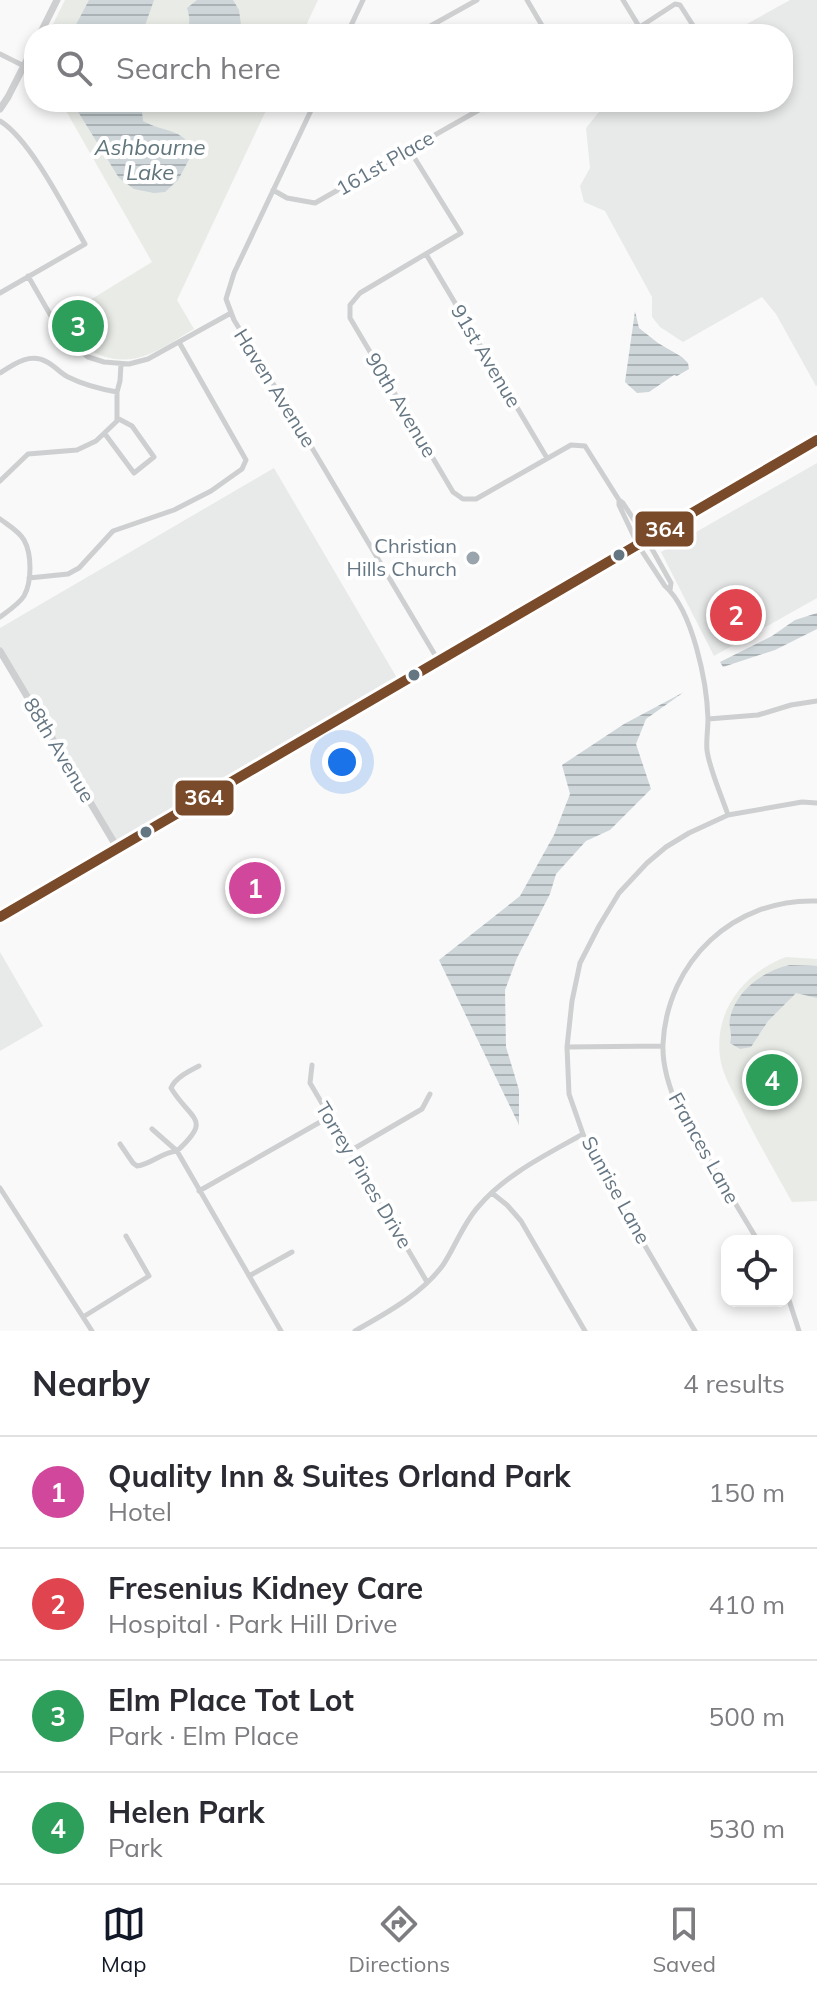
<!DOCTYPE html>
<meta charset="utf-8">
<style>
body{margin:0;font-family:Mulish,sans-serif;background:#f7f7f7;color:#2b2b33}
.controls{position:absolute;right:24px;bottom:24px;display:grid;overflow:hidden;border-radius:16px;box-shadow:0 4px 12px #0003}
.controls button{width:72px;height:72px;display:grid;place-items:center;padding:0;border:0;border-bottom:2px solid #e1e1e2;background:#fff;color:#2b2b33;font:40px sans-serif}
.you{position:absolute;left:342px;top:762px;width:28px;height:28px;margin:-20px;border:6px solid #fff;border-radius:50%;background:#1a73e8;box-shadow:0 0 0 12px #1a73e833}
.badge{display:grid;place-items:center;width:52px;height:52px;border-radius:50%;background:#111827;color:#fff;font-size:26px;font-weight:700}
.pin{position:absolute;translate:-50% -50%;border:4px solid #fff;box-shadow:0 2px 8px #0006}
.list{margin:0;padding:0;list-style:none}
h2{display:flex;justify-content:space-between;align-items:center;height:104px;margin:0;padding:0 32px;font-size:34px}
h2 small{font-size:26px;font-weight:400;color:#7c7c81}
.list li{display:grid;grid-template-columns:52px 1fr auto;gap:24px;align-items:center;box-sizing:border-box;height:112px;padding:0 32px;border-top:2px solid #e1e1e2}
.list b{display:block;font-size:30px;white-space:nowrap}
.list p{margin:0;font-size:26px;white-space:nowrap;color:#7c7c81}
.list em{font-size:26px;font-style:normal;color:#7c7c81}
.icon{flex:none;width:44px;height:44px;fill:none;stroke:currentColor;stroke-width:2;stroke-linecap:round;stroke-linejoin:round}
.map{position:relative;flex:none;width:817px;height:1331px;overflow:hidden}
.search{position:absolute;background:#fff;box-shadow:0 4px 12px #0003;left:24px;right:24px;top:24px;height:88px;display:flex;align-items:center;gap:20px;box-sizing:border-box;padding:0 28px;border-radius:32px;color:#7c7c81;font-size:30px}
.sheet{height:552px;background:#fff}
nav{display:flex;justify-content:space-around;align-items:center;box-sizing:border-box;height:112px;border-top:2px solid #e1e1e2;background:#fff;font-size:22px;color:#7c7c81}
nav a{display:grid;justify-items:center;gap:4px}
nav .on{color:#111827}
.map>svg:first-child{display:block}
</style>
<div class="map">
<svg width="817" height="1331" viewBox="0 0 817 1331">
<defs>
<pattern id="water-rules" width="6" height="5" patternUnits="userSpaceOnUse" patternTransform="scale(2)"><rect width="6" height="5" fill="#ced6d9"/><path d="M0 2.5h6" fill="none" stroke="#abb2b5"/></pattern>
</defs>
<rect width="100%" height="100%" fill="#f9f9f9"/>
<!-- built -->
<path fill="#e8e9e9" d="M 790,0 L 817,0 L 817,385 L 816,386 L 776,314 L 762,297 L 683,342 L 660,327 L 652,317 L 652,297 L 605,211 L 584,202 L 580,186 L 590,168 L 586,128 L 607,102 L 783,102 L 783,34 L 729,34 Z
M 817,463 L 817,598 L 714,656 L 661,552 Z
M 274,468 L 397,678 L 115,841 L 0,647 L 0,628 Z
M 0,952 L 43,1026 L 0,1051 Z"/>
<!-- park -->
<path fill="#e8ebe6" d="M 65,0 L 318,0 L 302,34 L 48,34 Z
M 61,102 L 270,102 L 177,300 L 194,329 C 178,338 162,350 144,356 C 110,368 76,348 59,319 L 152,262 Z
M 786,957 L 817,959 L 817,1201 L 792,1202 C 774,1170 755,1137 739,1104 C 732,1090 722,1073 720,1057 C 714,1010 744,973 786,957 Z"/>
<!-- water -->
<path fill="url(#water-rules)" d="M 89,0 L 154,0 L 142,34 L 71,34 Z
M 197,0 L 233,0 L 239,10 L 241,25 L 226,34 L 184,34 C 191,27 190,17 187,8 Z
M 72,102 L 141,102 L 143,121 C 164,133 183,127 193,152 L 178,180 L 165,192 L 154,193 L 134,189 L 119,178 Z
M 635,311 L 639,328 L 658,343 L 682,357 L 688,363 L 689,369 L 677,376 L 674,375 L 649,392 L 637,393 L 625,382 Z
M 817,613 L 817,629 L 775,650 L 723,667 L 720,662 L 772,636 L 795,620 Z
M 684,692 L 646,719 L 636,744 L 651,789 L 610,830 L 586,841 L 556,874 L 550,894 L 517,958 L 505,990 L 506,1047 L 519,1090 L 519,1125 L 439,960 L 520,896 L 554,835 L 570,794 L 562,765 L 624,724 Z
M 790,965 L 817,966 L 817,998 L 796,993 L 768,1021 L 751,1047 L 740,1049 L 730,1043 C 733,1033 728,1027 730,1018 C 736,991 764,970 790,965 Z"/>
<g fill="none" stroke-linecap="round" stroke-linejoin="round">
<defs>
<path id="primary" d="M 0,917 L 817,440"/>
</defs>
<!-- primary casing -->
<use href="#primary" stroke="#d5d6d7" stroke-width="12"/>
<!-- minor -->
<path stroke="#cecfd0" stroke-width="5" d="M 527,0 L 547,34
M 623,0 L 640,28
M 347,34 L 363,0
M 416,34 L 477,0
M 629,34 L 675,4 L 680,5 L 694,27
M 0,54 L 24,66
M 315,102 L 234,273 L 226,299 L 234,320 L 299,426 L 438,660
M 0,121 C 31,140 66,211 85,244 L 0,293
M 409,149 L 461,233 L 360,293 L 350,305 L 350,318 L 453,492 L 463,499 L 476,499 L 571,445 L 585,446 L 619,500 L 619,505 L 638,545 L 665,586 C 693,611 707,683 708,719 C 708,729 706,740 707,750 C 709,768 722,797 728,815
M 273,190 L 287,198 L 315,203 L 493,102
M 426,254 L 547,458
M 28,276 L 55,323 L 71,344 L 88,357 L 104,362 L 129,364 L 148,359 L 231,313
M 0,373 C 14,364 30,352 47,362 C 55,366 60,373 68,377 C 84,385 100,389 117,392
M 105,434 L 134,473 L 154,457 L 132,426 L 117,418
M 0,481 L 28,454 L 77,450 L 96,441 L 117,421 L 117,392 L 120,381 L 121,364
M 619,500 L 623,503 L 647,540 L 671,583 L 670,590
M 0,519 C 8,525 19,531 24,540 C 32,554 32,582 24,596 C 19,604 8,611 0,617
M 29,578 L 68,574 L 79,568 L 113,531 L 174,510 L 211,491 L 242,469 L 246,460 L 179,342
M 708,719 L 758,715 L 791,705 L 817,701
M 567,1047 L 663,1046
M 312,1065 L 310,1083 L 427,1282
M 152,1129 L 177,1151 C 213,1118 191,1121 171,1088 C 175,1078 189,1071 199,1066
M 120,1144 L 133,1163 L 137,1166 C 152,1164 162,1152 177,1151 L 281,1331
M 350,1151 L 422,1109 L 430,1094
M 0,1188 L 92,1331
M 199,1191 L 329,1117
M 492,1193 L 507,1205 L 521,1221 L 585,1331
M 758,1241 L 679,1110 C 670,1090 662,1066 663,1044 C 667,961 734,898 817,901
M 249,1276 L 292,1252
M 787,1294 L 799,1331
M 83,1317 L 149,1276 L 126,1236
M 355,1331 C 386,1313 421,1295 443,1265 C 455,1247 463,1224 478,1207 C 506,1174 546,1155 583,1134
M 695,1331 L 597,1164 L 583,1134 L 569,1094 L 567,1047 L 572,1001 L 580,963 L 599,926 L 619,893 L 647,863 L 666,847 L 689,833 L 728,815 L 802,802 L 817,803"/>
<!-- tertiary -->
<path stroke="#cecfd0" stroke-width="7" d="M 40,34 L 57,0
M 0,109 L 8,97 L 34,46
M 0,651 L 118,849"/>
<!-- primary -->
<use href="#primary" stroke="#e1e2e2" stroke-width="8"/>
<defs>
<path id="bus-1" d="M 0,917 L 817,440"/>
</defs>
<!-- bus-1 casing -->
<use href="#bus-1" stroke="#fff" stroke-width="16"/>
<!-- bus-1 -->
<use href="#bus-1" stroke="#7a4b2a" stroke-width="10"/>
</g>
<!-- markers -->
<g fill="#657683" stroke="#fff" stroke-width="3">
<circle cx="619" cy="555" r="7"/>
<circle cx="414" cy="675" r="7"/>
<circle cx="146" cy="832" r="7"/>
</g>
<circle fill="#99a4ac" stroke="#fff" stroke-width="3" cx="473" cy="558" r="8"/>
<g text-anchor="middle" stroke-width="8" stroke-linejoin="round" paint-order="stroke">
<!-- street labels -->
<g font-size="20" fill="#657683" stroke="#fff">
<text transform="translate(385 163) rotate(-30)" y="7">161st Place</text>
<text transform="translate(486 356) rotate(59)" y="7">91st Avenue</text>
<text transform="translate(275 388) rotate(58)" y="7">Haven Avenue</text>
<text transform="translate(401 405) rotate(59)" y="7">90th Avenue</text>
<text transform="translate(59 750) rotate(59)" y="7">88th Avenue</text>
<text transform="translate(704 1148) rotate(61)" y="7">Frances Lane</text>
<text transform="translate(364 1175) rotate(59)" y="7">Torrey Pines Drive</text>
<text transform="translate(616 1190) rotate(61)" y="7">Sunrise Lane</text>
</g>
<!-- poi labels -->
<g font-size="20" fill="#657683" stroke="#fff" text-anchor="end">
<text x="457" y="553">Christian<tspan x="457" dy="23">Hills Church</tspan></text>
</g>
<!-- water labels -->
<g font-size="22" font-style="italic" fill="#60757c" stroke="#fff">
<text x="150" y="155">Ashbourne<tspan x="150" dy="25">Lake</tspan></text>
</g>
</g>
<g stroke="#fff" stroke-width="3">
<rect x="634" y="510" width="61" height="38" rx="8" fill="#7a4b2a"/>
<rect x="174" y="779" width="61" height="38" rx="8" fill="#7a4b2a"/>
</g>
<g font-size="22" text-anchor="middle" font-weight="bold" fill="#fff">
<text x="665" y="537">364</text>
<text x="204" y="805">364</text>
</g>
</svg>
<div class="controls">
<button><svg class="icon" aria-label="locate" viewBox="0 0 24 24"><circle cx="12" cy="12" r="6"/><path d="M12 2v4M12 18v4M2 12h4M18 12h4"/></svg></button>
</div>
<div class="you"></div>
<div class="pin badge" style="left:255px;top:888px;background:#d1479c">1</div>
<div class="pin badge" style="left:736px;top:615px;background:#e0444e">2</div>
<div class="pin badge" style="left:78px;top:326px;background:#2e9e5b">3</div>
<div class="pin badge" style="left:772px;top:1080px;background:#2e9e5b">4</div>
<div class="search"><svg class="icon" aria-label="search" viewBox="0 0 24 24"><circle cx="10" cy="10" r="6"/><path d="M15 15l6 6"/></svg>Search here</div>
</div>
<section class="sheet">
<h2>Nearby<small>4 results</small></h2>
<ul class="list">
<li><span class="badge" style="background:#d1479c">1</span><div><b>Quality Inn &amp; Suites Orland Park</b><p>Hotel</p></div><em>150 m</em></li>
<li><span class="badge" style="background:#e0444e">2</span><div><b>Fresenius Kidney Care</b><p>Hospital · Park Hill Drive</p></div><em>410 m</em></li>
<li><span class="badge" style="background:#2e9e5b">3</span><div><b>Elm Place Tot Lot</b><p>Park · Elm Place</p></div><em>500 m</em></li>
<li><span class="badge" style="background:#2e9e5b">4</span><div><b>Helen Park</b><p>Park</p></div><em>530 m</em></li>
</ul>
</section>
<nav>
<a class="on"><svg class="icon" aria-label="map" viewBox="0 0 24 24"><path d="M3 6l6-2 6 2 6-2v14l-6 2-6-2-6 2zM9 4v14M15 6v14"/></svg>Map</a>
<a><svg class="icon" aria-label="directions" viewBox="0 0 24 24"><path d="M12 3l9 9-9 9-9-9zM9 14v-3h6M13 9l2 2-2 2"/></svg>Directions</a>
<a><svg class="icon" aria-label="saved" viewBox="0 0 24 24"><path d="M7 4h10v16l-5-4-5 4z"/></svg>Saved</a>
</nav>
